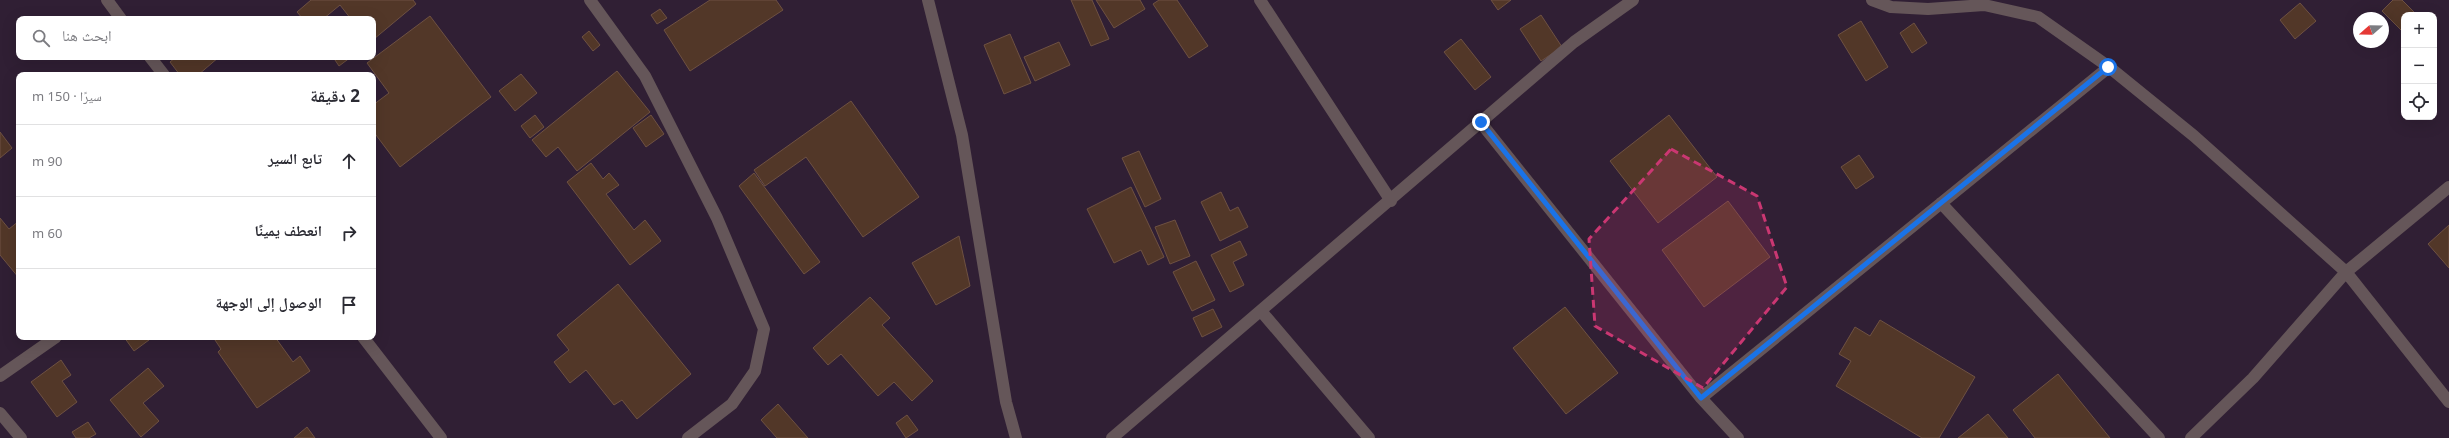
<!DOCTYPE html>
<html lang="ar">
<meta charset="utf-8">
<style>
body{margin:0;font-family:"Noto Sans","Noto Naskh Arabic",sans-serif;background:#f2f2f3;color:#2b2b33;direction:rtl}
.controls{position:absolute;right:12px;top:12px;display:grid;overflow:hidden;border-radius:8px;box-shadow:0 4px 16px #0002}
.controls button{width:36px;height:36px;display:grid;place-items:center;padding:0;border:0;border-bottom:1px solid #e1e1e2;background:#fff;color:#2b2b33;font:20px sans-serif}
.compass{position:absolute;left:2353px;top:12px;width:36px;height:36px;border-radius:50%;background:#fff;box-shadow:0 4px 16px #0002;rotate:250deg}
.stop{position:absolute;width:12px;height:12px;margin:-9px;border:3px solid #1a73e8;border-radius:50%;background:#fff}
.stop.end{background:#1a73e8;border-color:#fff;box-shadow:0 1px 4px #0008}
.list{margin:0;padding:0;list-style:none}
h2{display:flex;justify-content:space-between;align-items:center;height:52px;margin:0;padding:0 16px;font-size:17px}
h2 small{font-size:13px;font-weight:400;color:#7c7c81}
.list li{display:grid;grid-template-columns:26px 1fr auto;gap:12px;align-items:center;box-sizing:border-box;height:72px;padding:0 16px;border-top:1px solid #e1e1e2}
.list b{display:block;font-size:15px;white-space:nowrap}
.list em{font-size:13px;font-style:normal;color:#7c7c81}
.icon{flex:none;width:22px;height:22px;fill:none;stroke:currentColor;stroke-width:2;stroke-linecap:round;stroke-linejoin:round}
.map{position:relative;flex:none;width:2449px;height:438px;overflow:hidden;direction:ltr}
.search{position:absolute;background:#fff;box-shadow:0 4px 16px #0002;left:16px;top:16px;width:360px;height:44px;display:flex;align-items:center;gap:10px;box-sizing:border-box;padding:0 14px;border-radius:8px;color:#7c7c81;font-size:15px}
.panel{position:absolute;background:#fff;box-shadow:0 4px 16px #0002;left:16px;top:72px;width:360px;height:268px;border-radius:8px;direction:rtl}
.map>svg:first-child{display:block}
</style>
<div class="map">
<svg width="2449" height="438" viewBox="0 0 2449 438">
<rect width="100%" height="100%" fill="#301f34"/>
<!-- building -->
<path fill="#523728" stroke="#6e5142" d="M 311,0 L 413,0 L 416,4 L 374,39 L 373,19 L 351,19 L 340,5 L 323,19 L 303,19 L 297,12 Z
M 710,0 L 776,0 L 783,10 L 690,71 L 664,30 Z
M 1071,0 L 1092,0 L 1109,39 L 1091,46 Z
M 1096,0 L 1140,0 L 1145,9 L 1114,28 Z
M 1159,0 L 1177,0 L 1208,46 L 1189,58 L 1153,4 Z
M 1491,0 L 1511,0 L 1498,10 Z
M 2393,0 L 2402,0 L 2417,15 L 2404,15 L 2404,27 L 2401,30 L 2382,11 Z
M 2300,3 L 2316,21 L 2295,39 L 2280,20 Z
M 660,9 L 667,18 L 657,24 L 651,15 Z
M 1541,15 L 1562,47 L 1541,61 L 1520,29 Z
M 430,16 L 491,97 L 400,167 L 373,131 L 373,105 L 389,93 L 367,63 Z
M 1861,21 L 1888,67 L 1866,81 L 1838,35 Z
M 1914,23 L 1927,43 L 1912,53 L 1900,33 Z
M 589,31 L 600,45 L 593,51 L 582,37 Z
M 1010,34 L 1031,83 L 1004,94 L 984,45 Z
M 1461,39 L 1491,77 L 1475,90 L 1444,52 Z
M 1059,42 L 1070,65 L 1035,81 L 1024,57 Z
M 176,57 L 219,57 L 198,75 L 180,75 L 170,62 Z
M 333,57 L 351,57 L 339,66 Z
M 617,71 L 650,112 L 577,171 L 558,147 L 546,157 L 532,140 Z
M 521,74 L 537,93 L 515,111 L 499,91 Z
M 851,101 L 919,197 L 863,237 L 806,157 L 765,186 L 754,170 Z
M 535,115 L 544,127 L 530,138 L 521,126 Z
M 651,115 L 664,134 L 646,147 L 633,128 Z
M 1669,115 L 1717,177 L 1658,223 L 1610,161 Z
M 0,132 L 12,148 L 0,158 Z
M 1139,151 L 1161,199 L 1145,207 L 1122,158 Z
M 1859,155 L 1874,177 L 1856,189 L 1841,167 Z
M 591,163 L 603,179 L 609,173 L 619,185 L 606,194 L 634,230 L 645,220 L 661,241 L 630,265 L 567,182 Z
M 754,173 L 820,262 L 804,274 L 739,186 Z
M 1131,187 L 1164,257 L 1148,265 L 1141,250 L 1114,263 L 1087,209 Z
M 1221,192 L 1230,211 L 1238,207 L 1248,227 L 1220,241 L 1201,202 Z
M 1728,201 L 1770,257 L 1704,307 L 1662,250 Z
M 0,218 L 9,229 L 19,221 L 19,278 L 0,255 Z
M 1175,220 L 1190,256 L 1170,264 L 1155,227 Z
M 2449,225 L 2449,268 L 2428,244 Z
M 959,236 L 970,286 L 936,305 L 912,263 Z
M 1240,241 L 1247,255 L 1233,262 L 1244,285 L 1230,292 L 1211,255 Z
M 1196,261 L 1215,300 L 1192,311 L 1173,272 Z
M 618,284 L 691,374 L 637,419 L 622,400 L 614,405 L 586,370 L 570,383 L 554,362 L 569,350 L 557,335 Z
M 870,297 L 890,318 L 882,325 L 933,381 L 912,401 L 894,382 L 878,396 L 841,354 L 828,365 L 813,348 Z
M 1565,307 L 1618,373 L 1566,414 L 1513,348 Z
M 1213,309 L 1222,327 L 1202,337 L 1193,318 Z
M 1880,320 L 1975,377 L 1939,438 L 1922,438 L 1836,386 L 1851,361 L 1839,354 L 1855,327 L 1870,336 Z
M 124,337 L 146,337 L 149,340 L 134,351 Z
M 213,337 L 275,337 L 293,362 L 300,356 L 310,371 L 257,408 L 218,352 L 221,349 Z
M 61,360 L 71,375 L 62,381 L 77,402 L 57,417 L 31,382 Z
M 148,368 L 164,386 L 143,403 L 159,421 L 141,437 L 110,400 Z
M 2058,374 L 2110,438 L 2035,438 L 2013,410 Z
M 778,404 L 808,438 L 777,438 L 761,420 Z
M 1988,414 L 2008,438 L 1958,438 Z
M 907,415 L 918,430 L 906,438 L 896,423 Z
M 88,422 L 96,434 L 89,438 L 76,438 L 72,432 Z
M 307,427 L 315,438 L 294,438 Z"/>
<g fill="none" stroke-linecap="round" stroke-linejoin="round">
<!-- minor -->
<path stroke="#655659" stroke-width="12" d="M 107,0 L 121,19
M 590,0 L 645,76 L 717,218 L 764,329 L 755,371 L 732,404 L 688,438
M 928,0 L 962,135 L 1006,402 L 1016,438
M 1260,0 L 1391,201
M 1872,0 L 1891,7 L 1928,9 L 1984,5 L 2038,17 L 2109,67 L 2194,136 L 2346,272 L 2449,402
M 150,57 L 164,75
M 1481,123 L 1701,398 L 1738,438
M 1941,203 L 2159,438
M 1261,311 L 1369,438
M 363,337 L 441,438
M 0,376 L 56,337
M 1701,398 L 2109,67
M 0,413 L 21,438
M 1112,438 L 1574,42 L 1633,0
M 2191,438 L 2253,378 L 2346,272 L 2449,187"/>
</g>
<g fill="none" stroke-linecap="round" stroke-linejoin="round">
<!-- route -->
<path stroke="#1a73e8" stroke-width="5" d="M 1481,122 L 1701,398 L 2108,67"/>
</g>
<!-- marked area -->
<path fill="#ca3772" fill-opacity="0.2" stroke="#ca3772" stroke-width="3" stroke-dasharray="8 5" stroke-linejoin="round" d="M 1671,149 L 1757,196 L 1787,287 L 1703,388 L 1595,326 L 1589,239 Z"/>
</svg>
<div class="controls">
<button>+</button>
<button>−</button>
<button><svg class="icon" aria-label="locate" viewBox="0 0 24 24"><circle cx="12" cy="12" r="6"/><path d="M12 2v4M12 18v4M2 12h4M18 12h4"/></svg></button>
</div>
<svg class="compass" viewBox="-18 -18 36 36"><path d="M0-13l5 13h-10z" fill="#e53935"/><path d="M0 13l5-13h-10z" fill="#7c7c81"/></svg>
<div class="stop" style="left:2108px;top:67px"></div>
<div class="stop end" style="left:1481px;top:122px"></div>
<div class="search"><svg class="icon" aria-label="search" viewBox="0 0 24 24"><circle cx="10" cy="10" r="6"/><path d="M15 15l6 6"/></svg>ابحث هنا</div>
<section class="panel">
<h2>2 دقيقة<small>سيرًا · 150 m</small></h2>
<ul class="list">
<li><svg class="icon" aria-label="ahead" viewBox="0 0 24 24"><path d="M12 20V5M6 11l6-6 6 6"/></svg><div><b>تابع السير</b></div><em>90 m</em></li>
<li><svg class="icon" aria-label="right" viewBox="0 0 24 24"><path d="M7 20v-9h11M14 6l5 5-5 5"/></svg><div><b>انعطف يمينًا</b></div><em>60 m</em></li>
<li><svg class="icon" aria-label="arrive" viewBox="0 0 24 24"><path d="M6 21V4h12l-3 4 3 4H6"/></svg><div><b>الوصول إلى الوجهة</b></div></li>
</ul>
</section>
</div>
